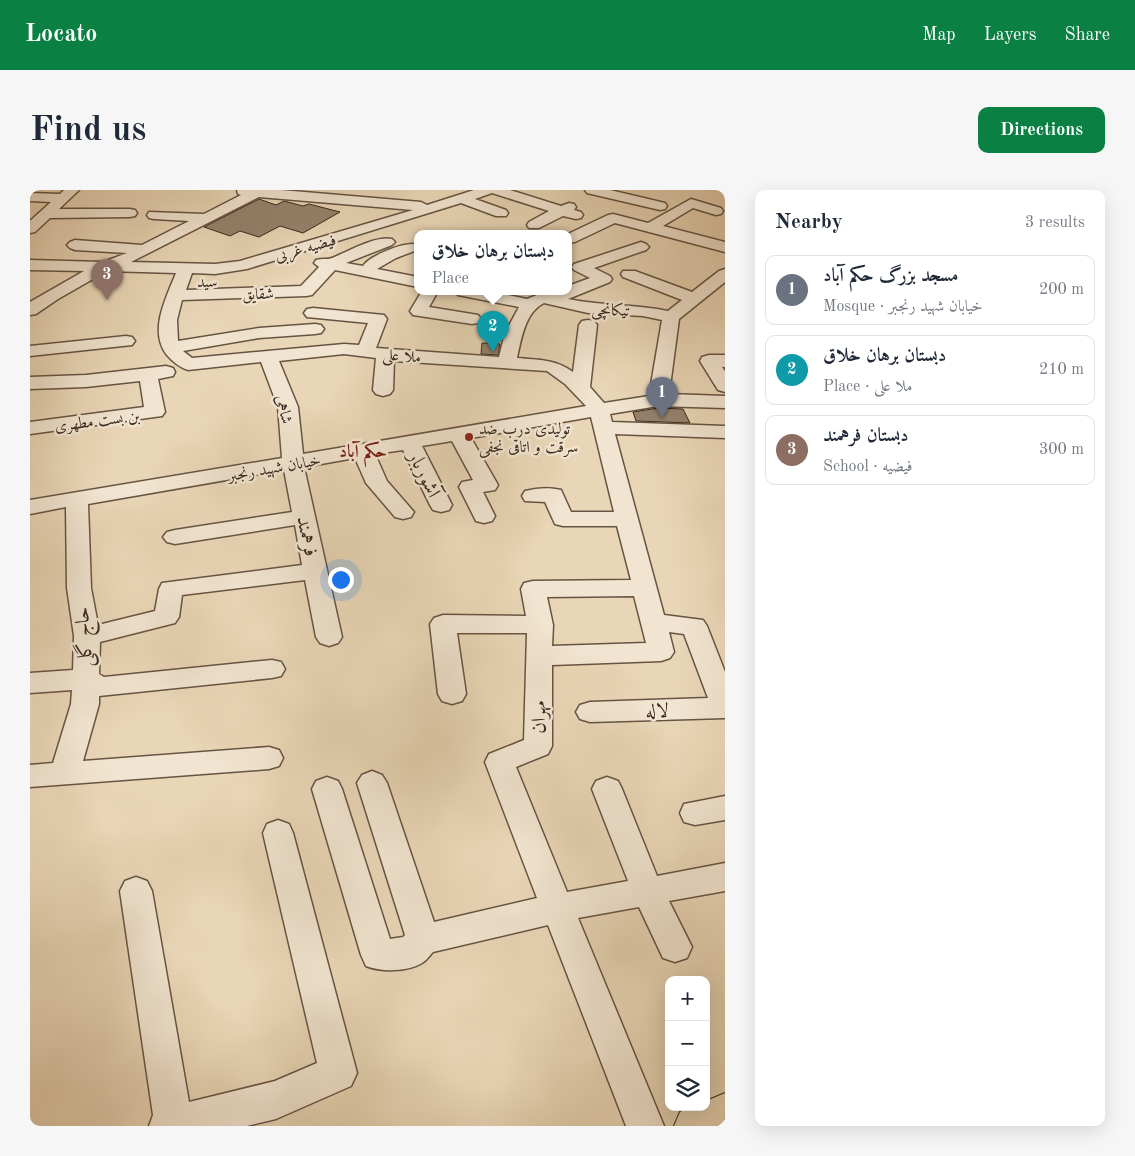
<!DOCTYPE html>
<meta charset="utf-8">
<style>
body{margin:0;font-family:"Old Standard TT",Amiri,serif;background:#f6f6f7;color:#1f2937}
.controls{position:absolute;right:15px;bottom:15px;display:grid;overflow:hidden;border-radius:10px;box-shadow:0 5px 20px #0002}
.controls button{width:45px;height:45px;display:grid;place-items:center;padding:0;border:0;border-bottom:1px solid #e0e1e3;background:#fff;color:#1f2937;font:25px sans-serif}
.you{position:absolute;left:310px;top:389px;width:18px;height:18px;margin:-12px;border:4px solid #fff;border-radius:50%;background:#1a73e8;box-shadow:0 0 0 8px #1a73e833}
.badge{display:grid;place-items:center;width:32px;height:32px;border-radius:50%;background:#0b8043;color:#fff;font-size:16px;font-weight:700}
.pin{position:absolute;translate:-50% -41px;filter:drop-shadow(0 1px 2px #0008)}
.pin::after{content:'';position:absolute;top:26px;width:18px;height:15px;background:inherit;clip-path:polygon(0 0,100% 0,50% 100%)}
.popup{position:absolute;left:384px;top:40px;width:158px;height:65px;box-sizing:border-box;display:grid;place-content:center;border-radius:10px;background:#fff;filter:drop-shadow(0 1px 4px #0005);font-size:16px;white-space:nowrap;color:#747a83}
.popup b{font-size:19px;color:#1f2937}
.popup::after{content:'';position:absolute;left:50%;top:100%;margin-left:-10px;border:10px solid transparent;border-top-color:#fff}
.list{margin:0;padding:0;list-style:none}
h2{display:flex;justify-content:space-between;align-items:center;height:65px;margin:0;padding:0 20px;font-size:21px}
h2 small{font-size:16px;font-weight:400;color:#747a83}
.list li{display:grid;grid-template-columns:32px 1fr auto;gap:15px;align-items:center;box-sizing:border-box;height:70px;margin:0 10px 10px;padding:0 10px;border:1px solid #e0e1e3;border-radius:10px}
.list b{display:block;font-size:19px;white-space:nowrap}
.list p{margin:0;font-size:16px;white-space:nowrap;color:#747a83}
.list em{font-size:16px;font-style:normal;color:#747a83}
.icon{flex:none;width:28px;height:28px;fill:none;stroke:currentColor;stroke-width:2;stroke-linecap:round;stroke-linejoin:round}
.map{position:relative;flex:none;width:695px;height:936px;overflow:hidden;border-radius:10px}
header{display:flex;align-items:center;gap:30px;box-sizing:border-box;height:70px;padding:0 25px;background:#0b8043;color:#fff}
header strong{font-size:24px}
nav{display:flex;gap:28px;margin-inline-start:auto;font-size:18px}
.intro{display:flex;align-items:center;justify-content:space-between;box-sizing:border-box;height:120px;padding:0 30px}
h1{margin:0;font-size:35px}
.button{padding:12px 22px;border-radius:10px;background:#0b8043;color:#fff;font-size:18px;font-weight:700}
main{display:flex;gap:30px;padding:0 30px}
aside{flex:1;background:#fff;border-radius:10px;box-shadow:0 5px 20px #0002}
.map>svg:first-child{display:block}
</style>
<header>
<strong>Locato</strong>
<nav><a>Map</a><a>Layers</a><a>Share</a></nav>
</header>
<div class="intro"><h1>Find us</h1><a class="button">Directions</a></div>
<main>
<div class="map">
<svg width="695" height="936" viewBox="0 0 695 936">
<rect width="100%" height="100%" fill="#e9d6b6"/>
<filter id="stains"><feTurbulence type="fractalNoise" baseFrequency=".004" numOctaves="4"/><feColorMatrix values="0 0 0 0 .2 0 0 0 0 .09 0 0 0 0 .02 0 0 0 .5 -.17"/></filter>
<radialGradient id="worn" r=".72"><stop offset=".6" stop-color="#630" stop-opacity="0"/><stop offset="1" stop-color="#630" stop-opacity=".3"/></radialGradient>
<!-- building -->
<path fill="#95826d" stroke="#3a281d" d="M 229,9 L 246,15 L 254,11 L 273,16 L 279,14 L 310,22 L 273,43 L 250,36 L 229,47 L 210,41 L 200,46 L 174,37 Z
M 452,153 L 470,154 L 468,165 L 451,164 Z
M 628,218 L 653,219 L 660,233 L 606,231 L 603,222 Z"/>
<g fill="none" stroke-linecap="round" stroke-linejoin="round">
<defs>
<path id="minor" d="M 34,0 L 49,0 L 29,19 L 100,19 L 105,20 L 107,23 L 105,26 L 100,27 L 20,28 L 5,42 L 0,43 L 0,31 L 21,12 L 0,11 L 0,3 L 30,4 Z
M 207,0 L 251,0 L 391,12 L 397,15 L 444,0 L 480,0 L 531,16 L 539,13 L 544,14 L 546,17 L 544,20 L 551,22 L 553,25 L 551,28 L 546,29 L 533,26 L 509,38 L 499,38 L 497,35 L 499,32 L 519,21 L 462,3 L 445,9 L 476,20 L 478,23 L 476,26 L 466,26 L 431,13 L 217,79 L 185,84 L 162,83 L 156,100 L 271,96 L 289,77 L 284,73 L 286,70 C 292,68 297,70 302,68 C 317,62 346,45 362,49 L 365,52 L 362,55 L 316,73 L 333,76 C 339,66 377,50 388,55 L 387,60 L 366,68 L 347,79 L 388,87 L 388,97 L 305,80 L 282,105 L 276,106 L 152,110 L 147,130 L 148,151 L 229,138 L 285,134 L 291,135 L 294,139 L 291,143 L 285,144 L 229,148 L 153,161 L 162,168 L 314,154 L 329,155 L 338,133 L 277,127 L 274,123 L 277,119 L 283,118 L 354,125 L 357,129 L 346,158 L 469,167 L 475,143 L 489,117 L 428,105 L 426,101 L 458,101 L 497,109 L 512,103 L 520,105 L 528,101 L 538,101 L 538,96 L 560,88 L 544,80 L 542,77 L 544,74 L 611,52 L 616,54 L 619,57 L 616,60 L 564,78 L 580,86 L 582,89 L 580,92 L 538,109 C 571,116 605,114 638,121 L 652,110 L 593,87 L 591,84 L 593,81 L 605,81 L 662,102 L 689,81 L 695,79 L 695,92 L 649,129 L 639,204 L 695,206 L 695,218 L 628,216 L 580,224 L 582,232 L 695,236 L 695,248 L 585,244 L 634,425 L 673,430 L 677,436 L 695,482 L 695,528 L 560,532 L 550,529 L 546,522 L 550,515 L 560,512 L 678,508 L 654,444 L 639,442 L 644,462 L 640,468 L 631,471 L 522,475 L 522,556 L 518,564 L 486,577 L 537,702 L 598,691 L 562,599 L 566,591 L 577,587 L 588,591 L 592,599 L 627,686 L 695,673 L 695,701 L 639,711 L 662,757 L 657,768 L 645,772 L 633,768 L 609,717 L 548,728 L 634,936 L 596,936 L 518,735 L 403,762 C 400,765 396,771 392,773 C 377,782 351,782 336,776 L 331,765 L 282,599 L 286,591 L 297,587 L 308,591 L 312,599 L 360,749 L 373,747 L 375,745 L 327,593 L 332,585 L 342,581 L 352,585 L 357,593 L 404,732 L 507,708 L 455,572 L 459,564 L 494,550 L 497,443 L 427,443 L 436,504 L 432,511 L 422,514 L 412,511 L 408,504 L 400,434 L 404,428 L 413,425 L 496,426 L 491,399 L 494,393 L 503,391 L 601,390 L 587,336 L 533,336 L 525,334 L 515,312 L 495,311 L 492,306 L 495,301 C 507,298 519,297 531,300 L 541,322 L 584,322 L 561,227 L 441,248 L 468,295 L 465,300 L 453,302 L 465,326 L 462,331 L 454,333 L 446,331 L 429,297 L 432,292 L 443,290 L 422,251 L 392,256 L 422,315 L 419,320 L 411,322 L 403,320 L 400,315 L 373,260 L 345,264 L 357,291 L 384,322 L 381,327 L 373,329 L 365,327 L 336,293 L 325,268 L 274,277 L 312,447 L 308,453 L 299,456 L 290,453 L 286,447 L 275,390 L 152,405 L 149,427 L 145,433 L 70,452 L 69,484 L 74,487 L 242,470 L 251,472 L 255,479 L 251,486 L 242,488 L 69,506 L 69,514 L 53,571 L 239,557 L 249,560 L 253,568 L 249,576 L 239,579 L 0,597 L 0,575 L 23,573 L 41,514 L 42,500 L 0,503 L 0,483 L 43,480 L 44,446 L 37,398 L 36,317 L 0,324 L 0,310 L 252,268 L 248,217 L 231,172 L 158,180 C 149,177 142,171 136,164 C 119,140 136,108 146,83 L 77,81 L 28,109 L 6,124 L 0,125 L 0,112 L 54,81 L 0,80 L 0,70 L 73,72 L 97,63 L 45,60 L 40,58 L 37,55 L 40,52 L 45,50 L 112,55 L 159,31 L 124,29 L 119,28 L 117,25 L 119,22 L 174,24 L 211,5 L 208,4 ZM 229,7 L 383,20 L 210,71 L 185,74 L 101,72 ZM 514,113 L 558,123 L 613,126 L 632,130 L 619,206 L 574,213 L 560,197 L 567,135 L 564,131 L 558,130 L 552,131 L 549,135 L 543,182 C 525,169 509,170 487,168 C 491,150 495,122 514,113 ZM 314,164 L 346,168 L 343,200 L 346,204 L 353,206 L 360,204 L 363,200 L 364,171 L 517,181 L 535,194 L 556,216 L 273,264 L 268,217 L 249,171 ZM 254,280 L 262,322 L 145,340 L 137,342 L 133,347 L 137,352 L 145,354 L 265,335 L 272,375 L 132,393 L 129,399 L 125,421 L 68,435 L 61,398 L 58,314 ZM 604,406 L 616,453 L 522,456 L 523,435 L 517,407 Z
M 555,0 L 580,0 L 635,13 L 637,16 L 635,19 L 630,20 L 557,3 Z
M 661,9 L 691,18 L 693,21 L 691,24 L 686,25 L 663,18 L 633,36 L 695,52 L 695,62 L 585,33 L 545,52 L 538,53 L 538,44 L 578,25 L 583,24 L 618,33 Z
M 392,101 L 408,101 L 399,117 L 442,124 L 448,125 L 451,129 L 448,133 L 442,134 L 383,125 L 380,121 Z
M 96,146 L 102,147 L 105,151 L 102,155 L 0,166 L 0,156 Z
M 679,165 L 695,165 L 695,177 L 692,177 L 695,181 L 695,202 L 688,200 L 670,171 L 672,167 Z
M 136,176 L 143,178 L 145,182 L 143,186 L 128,189 L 135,222 L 132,226 L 0,244 L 0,232 L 114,217 L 110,191 L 56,197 L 0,199 L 0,187 L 56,185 Z
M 695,606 L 695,630 L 665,635 L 654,632 L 650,623 L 654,614 Z
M 248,630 L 259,634 L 263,643 L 327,883 L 321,896 L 246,929 L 217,936 L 119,936 L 123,925 L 90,701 L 95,691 L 106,687 L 117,691 L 122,701 L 159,912 L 245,891 L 287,873 L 233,643 L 237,634 Z"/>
<path id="major" d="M 695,903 L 695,936 L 644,936 L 650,922 L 660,917 L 676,917 L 676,911 Z"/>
</defs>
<!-- minor casing -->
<use href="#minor" stroke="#665443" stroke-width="3"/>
<!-- major casing -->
<use href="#major" stroke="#3a281d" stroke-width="2"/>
<!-- minor -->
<use href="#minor" fill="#f1e4d0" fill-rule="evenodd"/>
<!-- major -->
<use href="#major" fill="#e9d6b6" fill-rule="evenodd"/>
</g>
<!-- markers -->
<circle fill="#8f2418" stroke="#f1e4d0" stroke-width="2" cx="439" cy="247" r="5"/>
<g text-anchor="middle" stroke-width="5" stroke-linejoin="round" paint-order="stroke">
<!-- far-street labels -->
<g font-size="16" fill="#3a281d" stroke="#f1e4d0">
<text transform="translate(275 57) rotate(-16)" y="6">فیضیه غربی</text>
<text transform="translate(177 91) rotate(-2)" y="6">سید</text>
<text transform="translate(228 103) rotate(-2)" y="6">شقایق</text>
<text transform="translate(581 119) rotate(3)" y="6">تیکانچی</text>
<text transform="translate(372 165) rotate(5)" y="6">ملا علی</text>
<text transform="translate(255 219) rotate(77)" y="6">شاهی</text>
<text transform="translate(67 230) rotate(-7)" y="6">بن بست مطهری</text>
<text transform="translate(244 277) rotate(-10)" y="6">خیابان شهید رنجبر</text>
</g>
<!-- far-poi labels -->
<g font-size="16" fill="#3a281d" stroke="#f1e4d0" text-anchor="start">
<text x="449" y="244">تولیدی درب ضد<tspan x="449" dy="18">سرقت و اتاقی نجفی</tspan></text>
</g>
<!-- far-neighbourhood labels -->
<g font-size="18" font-weight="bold" fill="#7a1f14" stroke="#f1e4d0">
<text x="333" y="267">حکم آباد</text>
</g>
<!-- street labels -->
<g font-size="20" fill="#3a281d" stroke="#f1e4d0">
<text transform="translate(395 284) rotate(64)" y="7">آشوربار</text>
<text transform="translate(278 346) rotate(78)" y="7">فرهمند</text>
<text transform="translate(53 447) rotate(-94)" y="7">حاج گلی</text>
<text transform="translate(627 520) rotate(-2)" y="7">لاله</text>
<text transform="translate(508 527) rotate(-89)" y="7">مهران</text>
</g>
</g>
<rect width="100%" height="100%" filter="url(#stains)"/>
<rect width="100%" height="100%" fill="url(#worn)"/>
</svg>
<div class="controls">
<button>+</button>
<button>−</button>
<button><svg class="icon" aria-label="layers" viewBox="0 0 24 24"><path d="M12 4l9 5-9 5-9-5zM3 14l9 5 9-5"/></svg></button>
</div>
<div class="you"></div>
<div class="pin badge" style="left:632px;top:228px;background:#6b7280">1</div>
<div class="pin badge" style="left:463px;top:162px;background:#0f9aa8">2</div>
<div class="popup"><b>دبستان برهان خلاق</b>Place</div>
<div class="pin badge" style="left:77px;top:110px;background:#8d6e63">3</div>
</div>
<aside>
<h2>Nearby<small>3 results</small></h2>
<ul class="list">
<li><span class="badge" style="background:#6b7280">1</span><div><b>مسجد بزرگ حکم آباد</b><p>Mosque · خیابان شهید رنجبر</p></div><em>200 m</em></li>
<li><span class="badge" style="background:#0f9aa8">2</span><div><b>دبستان برهان خلاق</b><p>Place · ملا علی</p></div><em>210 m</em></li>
<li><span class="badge" style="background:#8d6e63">3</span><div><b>دبستان فرهمند</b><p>School · فیضیه</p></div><em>300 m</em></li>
</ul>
</aside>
</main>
